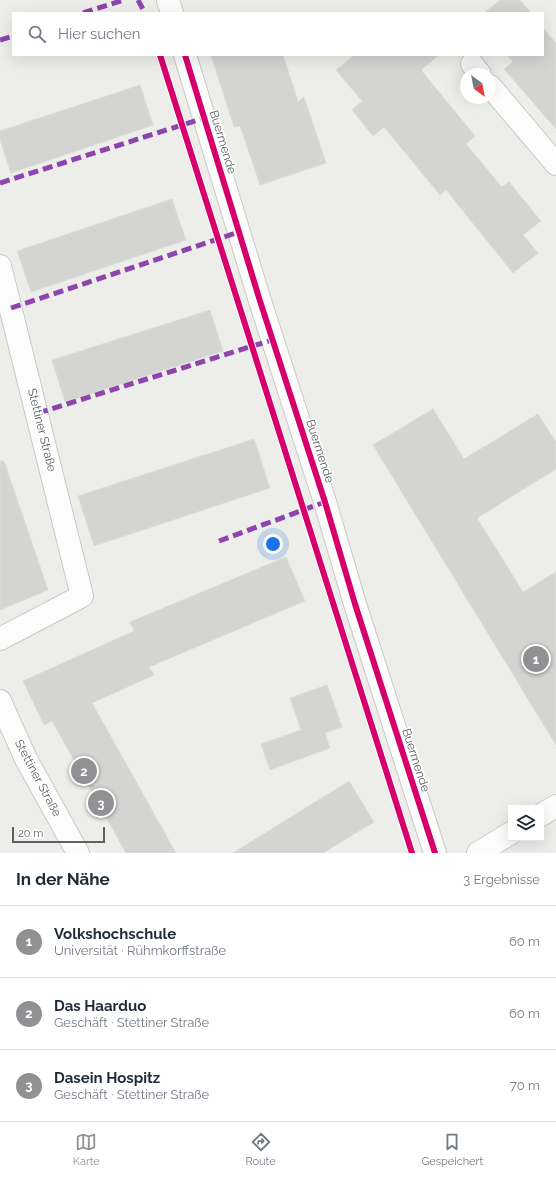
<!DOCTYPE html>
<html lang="de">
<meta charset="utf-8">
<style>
body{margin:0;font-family:Raleway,sans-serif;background:#f2f2f3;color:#1f2937}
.controls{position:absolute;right:12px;bottom:12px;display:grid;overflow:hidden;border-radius:0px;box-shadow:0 4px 16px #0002}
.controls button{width:36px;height:36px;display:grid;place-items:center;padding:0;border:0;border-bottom:1px solid #e0e1e3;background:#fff;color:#1f2937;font:20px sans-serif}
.compass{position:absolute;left:460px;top:68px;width:36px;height:36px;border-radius:50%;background:#fff;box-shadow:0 4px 16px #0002;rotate:148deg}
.scale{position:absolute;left:12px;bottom:10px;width:93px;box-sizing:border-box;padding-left:4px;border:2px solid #5f6066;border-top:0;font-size:11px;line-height:14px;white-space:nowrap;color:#5f6066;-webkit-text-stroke:3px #fff;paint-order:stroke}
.you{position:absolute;left:273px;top:544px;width:14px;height:14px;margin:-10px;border:3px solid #fff;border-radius:50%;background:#1a73e8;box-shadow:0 0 0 6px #1a73e833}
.badge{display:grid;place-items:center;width:26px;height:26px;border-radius:50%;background:#919194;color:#fff;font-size:13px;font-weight:700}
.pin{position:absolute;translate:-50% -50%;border:2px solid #fff;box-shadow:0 1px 4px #0006}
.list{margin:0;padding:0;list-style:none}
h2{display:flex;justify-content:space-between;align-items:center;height:52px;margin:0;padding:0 16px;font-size:17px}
h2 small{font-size:13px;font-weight:400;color:#747a83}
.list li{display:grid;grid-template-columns:26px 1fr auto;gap:12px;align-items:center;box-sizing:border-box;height:72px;padding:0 16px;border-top:1px solid #e0e1e3}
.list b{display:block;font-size:15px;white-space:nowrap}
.list p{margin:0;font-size:13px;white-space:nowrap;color:#747a83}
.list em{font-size:13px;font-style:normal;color:#747a83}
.icon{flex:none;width:22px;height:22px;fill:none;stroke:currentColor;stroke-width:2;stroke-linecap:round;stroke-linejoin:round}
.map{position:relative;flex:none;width:556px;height:853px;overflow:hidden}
.search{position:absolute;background:#fff;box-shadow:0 4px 16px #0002;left:12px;right:12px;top:12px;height:44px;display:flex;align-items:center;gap:10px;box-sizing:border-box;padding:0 14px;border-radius:0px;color:#747a83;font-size:15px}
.sheet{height:268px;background:#fff}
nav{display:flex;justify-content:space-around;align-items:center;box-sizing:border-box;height:56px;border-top:1px solid #e0e1e3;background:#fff;font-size:11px;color:#747a83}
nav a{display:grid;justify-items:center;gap:2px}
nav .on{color:#919194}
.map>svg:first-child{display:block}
</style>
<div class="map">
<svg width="556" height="853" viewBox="0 0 556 853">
<rect width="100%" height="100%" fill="#edede9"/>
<!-- building -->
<path fill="#d4d4d2" stroke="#dcdcd8" d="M 500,0 L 520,0 L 531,13 L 484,13 Z
M 543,28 L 556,43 L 556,129 L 504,69 L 513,62 L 507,55 L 543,55 Z
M 211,55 L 283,55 L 298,102 L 304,97 L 326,163 L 260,185 L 240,126 L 234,127 Z
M 354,55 L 439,55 L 421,70 L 475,136 L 466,144 L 502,187 L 509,182 L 541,221 L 523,235 L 538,253 L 513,273 L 446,190 L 440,195 L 384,127 L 373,136 L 352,110 L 362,101 L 336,70 Z
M 140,85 L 153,125 L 11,173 L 0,140 L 0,131 Z
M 172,199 L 186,240 L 31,292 L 17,251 Z
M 210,310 L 223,351 L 65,402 L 52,360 Z
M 433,409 L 464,459 L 538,414 L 556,442 L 556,469 L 477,518 L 523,592 L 556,572 L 556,745 L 373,445 Z
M 254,439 L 270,488 L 94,546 L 78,496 Z
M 0,461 L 4,461 L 48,590 L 0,610 Z
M 286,557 L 305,601 L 149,667 L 154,675 L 92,703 L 176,853 L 126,853 L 52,721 L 44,725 L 23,681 L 134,631 L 130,622 Z
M 327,685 L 342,727 L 325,733 L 330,748 L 270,770 L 261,744 L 301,730 L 290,698 Z
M 349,781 L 374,822 L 323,853 L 233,853 Z"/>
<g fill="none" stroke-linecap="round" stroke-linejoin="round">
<defs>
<path id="minor" d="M 168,0 L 172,13
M 185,55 L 260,301 L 325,502 L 355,604 L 435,853
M 472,64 L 480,74
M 490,86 L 556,164
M 0,266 L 82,596 L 0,639
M 0,701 L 26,759 L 78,853
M 541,815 L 556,806
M 478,853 L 511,833"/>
</defs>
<!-- minor casing -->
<use href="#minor" stroke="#c9c9c9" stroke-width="24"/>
<!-- minor -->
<use href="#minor" stroke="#fcfcfc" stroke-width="22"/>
<!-- quiet -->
<path stroke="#8e44ad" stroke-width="5" stroke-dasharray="10 5" stroke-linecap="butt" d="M 138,0 L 145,13
M 83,13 L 124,0
M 0,40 L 13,36
M 0,183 L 204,118
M 11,308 L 239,232
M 38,413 L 272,340
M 219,541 L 325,502"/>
<defs>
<path id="cycleway" d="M 160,55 L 412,853
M 185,55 L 260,301 L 325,502 L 355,604 L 435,853"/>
</defs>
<!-- cycleway casing -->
<use href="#cycleway" stroke="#fff" stroke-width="8"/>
<!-- cycleway -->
<use href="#cycleway" stroke="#d6006c" stroke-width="6"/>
</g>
<g text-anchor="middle" stroke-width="3" stroke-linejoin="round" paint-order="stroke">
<!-- street labels -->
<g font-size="12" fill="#5f6066" stroke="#fff">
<text transform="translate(223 142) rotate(73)" y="4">Buermende</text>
<text transform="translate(42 430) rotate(76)" y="4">Stettiner Straße</text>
<text transform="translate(320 451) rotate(72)" y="4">Buermende</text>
<text transform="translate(416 760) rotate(72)" y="4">Buermende</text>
<text transform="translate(38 778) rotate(62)" y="4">Stettiner Straße</text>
</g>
</g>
</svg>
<div class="controls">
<button><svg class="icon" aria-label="layers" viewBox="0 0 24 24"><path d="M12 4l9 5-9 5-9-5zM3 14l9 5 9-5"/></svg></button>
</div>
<svg class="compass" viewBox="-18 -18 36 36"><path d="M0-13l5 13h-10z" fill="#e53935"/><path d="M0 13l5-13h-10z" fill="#747a83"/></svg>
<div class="scale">20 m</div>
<div class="you"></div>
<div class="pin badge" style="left:536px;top:659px">1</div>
<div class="pin badge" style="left:84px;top:771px">2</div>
<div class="pin badge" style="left:101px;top:803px">3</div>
<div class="search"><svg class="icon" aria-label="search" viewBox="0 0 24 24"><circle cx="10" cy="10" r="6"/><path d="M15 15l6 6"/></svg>Hier suchen</div>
</div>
<section class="sheet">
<h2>In der Nähe<small>3 Ergebnisse</small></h2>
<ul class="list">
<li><span class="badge">1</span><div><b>Volkshochschule</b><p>Universität · Rühmkorffstraße</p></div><em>60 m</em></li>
<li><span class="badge">2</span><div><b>Das Haarduo</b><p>Geschäft · Stettiner Straße</p></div><em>60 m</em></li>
<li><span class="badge">3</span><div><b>Dasein Hospitz</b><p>Geschäft · Stettiner Straße</p></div><em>70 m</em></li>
</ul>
</section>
<nav>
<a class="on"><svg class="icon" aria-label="map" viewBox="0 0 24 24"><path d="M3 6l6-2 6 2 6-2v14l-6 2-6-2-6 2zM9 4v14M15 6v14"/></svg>Karte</a>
<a><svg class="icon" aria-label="directions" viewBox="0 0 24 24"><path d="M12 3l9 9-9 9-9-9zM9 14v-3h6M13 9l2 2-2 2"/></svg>Route</a>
<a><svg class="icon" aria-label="saved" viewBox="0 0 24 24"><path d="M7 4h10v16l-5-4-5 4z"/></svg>Gespeichert</a>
</nav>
